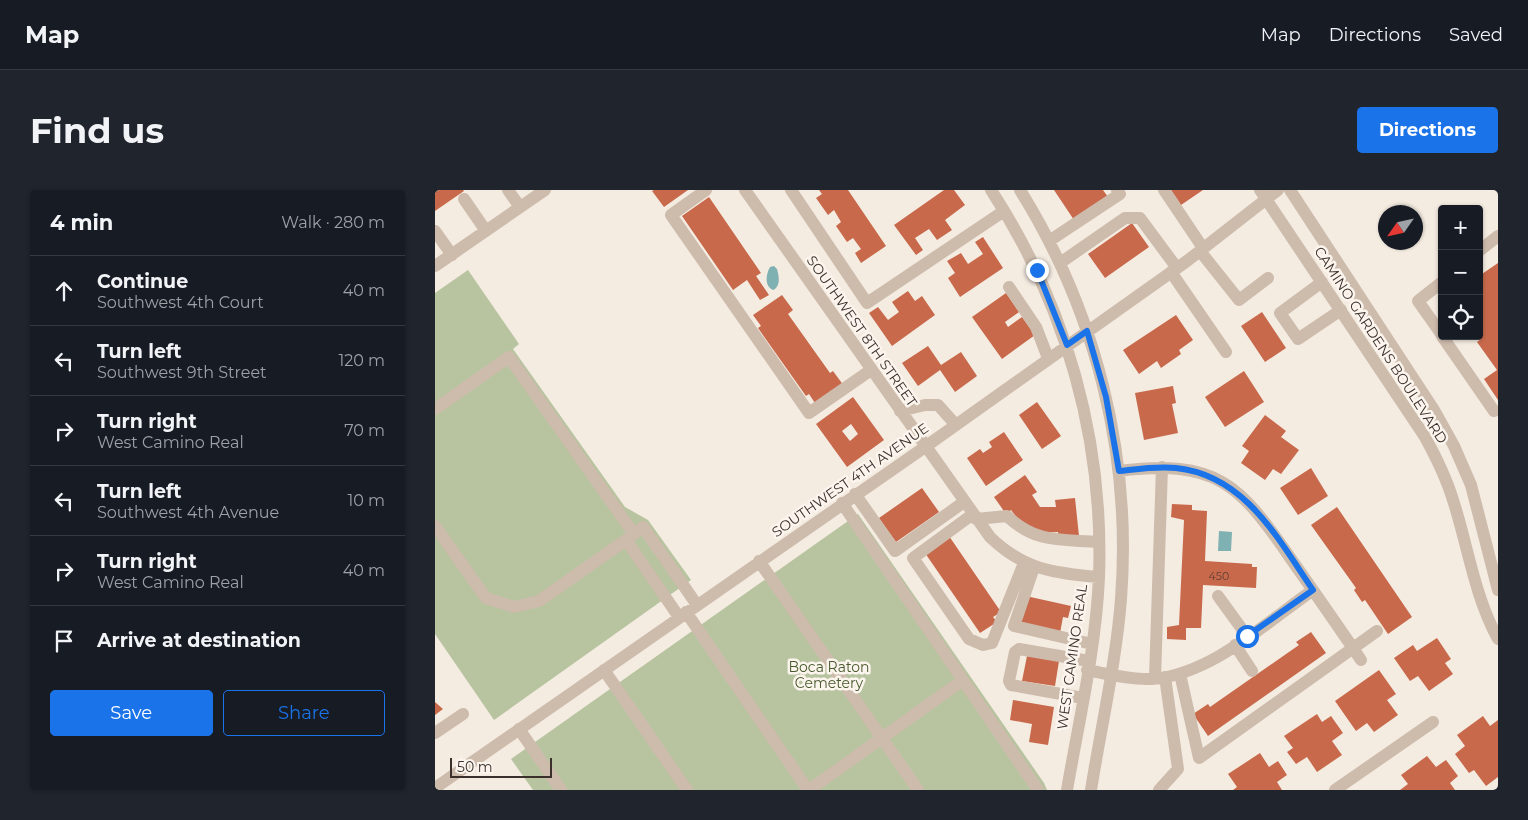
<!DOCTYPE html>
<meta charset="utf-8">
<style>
body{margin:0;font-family:Montserrat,sans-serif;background:#20242c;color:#f1f3f6}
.controls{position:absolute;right:15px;top:15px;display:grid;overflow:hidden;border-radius:5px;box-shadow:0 1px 4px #0004}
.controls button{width:45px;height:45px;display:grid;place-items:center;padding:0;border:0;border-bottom:1px solid #363941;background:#171b24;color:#f1f3f6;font:25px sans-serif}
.compass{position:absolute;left:943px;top:15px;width:45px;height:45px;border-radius:50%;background:#171b24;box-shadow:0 1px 4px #0004;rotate:236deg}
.scale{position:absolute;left:15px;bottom:12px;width:102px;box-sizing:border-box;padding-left:5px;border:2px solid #3b302b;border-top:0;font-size:14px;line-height:18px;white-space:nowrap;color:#3b302b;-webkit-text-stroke:4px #fbf5ee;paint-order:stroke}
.stop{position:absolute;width:15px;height:15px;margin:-11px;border:4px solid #1a73e8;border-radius:50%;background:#fff}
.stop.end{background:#1a73e8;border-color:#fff;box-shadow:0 1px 5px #0008}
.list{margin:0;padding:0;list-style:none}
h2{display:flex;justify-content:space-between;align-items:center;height:65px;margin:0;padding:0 20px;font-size:21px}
h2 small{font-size:16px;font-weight:400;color:#9ea1a6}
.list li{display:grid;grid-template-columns:32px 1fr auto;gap:15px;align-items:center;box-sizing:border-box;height:70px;padding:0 20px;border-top:1px solid #363941}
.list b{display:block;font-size:19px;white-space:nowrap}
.list p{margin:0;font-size:16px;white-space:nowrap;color:#9ea1a6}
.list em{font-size:16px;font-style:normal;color:#9ea1a6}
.actions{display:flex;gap:10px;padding:15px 20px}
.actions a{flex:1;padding:11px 0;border:1px solid #1a73e8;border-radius:5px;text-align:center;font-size:18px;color:#1a73e8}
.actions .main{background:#1a73e8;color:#fff}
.icon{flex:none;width:28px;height:28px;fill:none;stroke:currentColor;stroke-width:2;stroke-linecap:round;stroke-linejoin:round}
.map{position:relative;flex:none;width:1063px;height:600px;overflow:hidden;border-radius:5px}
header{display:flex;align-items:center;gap:30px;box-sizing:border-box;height:70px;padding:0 25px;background:#171b24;border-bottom:1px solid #363941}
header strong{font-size:24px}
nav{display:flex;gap:28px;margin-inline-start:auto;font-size:18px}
.intro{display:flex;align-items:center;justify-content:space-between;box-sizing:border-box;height:120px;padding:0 30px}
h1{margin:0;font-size:35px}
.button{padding:12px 22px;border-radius:5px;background:#1a73e8;color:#fff;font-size:18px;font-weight:700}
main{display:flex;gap:30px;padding:0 30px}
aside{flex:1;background:#171b24;border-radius:5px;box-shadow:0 1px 4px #0004}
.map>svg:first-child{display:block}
</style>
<header>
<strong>Map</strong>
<nav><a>Map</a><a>Directions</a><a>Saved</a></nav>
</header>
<div class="intro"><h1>Find us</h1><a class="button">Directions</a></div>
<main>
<aside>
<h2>4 min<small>Walk · 280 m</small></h2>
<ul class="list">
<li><svg class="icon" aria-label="ahead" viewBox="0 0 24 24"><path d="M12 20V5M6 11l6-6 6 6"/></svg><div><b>Continue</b><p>Southwest 4th Court</p></div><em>40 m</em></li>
<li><svg class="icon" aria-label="left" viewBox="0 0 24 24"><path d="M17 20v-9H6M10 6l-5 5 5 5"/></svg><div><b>Turn left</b><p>Southwest 9th Street</p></div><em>120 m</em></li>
<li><svg class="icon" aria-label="right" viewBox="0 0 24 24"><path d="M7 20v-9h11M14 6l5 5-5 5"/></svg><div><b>Turn right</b><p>West Camino Real</p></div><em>70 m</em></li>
<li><svg class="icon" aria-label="left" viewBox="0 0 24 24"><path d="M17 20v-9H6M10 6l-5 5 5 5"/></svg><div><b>Turn left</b><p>Southwest 4th Avenue</p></div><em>10 m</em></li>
<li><svg class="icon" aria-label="right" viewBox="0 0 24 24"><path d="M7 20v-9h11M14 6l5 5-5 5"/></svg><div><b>Turn right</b><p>West Camino Real</p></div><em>40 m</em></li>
<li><svg class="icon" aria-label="arrive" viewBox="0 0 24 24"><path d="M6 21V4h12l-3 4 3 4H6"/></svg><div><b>Arrive at destination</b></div></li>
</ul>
<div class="actions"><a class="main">Save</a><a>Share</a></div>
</aside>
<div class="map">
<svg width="1063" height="600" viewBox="0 0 1063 600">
<rect width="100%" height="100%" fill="#f4ebe1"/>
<!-- green -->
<path fill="#b8c4a0" d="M 33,80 L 84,154 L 78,159 L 190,317 L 213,330 L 256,390 L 59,530 L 0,444 L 0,103 Z
M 423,324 L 609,593 L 612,600 L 98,600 L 76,569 Z"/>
<!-- water -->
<path fill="#7fb0b2" d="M 339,76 L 342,79 C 344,86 346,96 338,100 C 329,96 331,84 335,77 Z
M 784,341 L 797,342 L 796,361 L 783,361 Z"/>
<!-- building -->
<path fill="#c8694b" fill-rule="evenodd" d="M 0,0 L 28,0 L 29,1 L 0,21 Z
M 219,0 L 253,0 L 229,17 L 217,1 Z
M 384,0 L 413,0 L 451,56 L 426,73 L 420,63 L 426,59 L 418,48 L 412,52 L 401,36 L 406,32 L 399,20 L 393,25 L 381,8 L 387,4 Z
M 509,0 L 519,0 L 530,15 L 510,30 L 517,40 L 502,50 L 494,39 L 480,48 L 488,60 L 481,65 L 459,35 Z
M 619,0 L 668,0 L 673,7 L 639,30 Z
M 736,0 L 768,0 L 746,15 Z
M 274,7 L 326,83 L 321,86 L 334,105 L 325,110 L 312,90 L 298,100 L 247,26 Z
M 697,33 L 714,57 L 670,88 L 653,64 Z
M 548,47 L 568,78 L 525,107 L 513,88 L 520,83 L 512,71 L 526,63 L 533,74 L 548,64 L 540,52 Z
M 1063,73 L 1063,210 L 1049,189 L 1062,180 L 1042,152 L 1046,149 L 1044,86 Z
M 473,101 L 480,111 L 487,106 L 500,125 L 457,156 L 434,123 L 443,117 L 453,130 L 464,122 L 457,112 Z
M 571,103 L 584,122 L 570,132 L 573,137 L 587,127 L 600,145 L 567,169 L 537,127 Z
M 347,105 L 358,120 L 353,124 L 395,183 L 398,181 L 409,196 L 382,216 L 374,204 L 371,206 L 323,138 L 326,136 L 318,125 Z
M 827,122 L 851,158 L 830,172 L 806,136 Z
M 741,125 L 758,150 L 744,160 L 746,164 L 726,178 L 722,171 L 704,184 L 688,160 Z
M 493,156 L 506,175 L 526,162 L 542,186 L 520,202 L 505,180 L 483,196 L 467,173 Z
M 809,181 L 829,212 L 790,237 L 770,207 Z
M 738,196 L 741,213 L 737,214 L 743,243 L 709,250 L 700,203 Z
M 418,207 L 449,250 L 412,277 L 381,234 ZM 416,234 L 423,244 L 415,251 L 407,241 Z
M 602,212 L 626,246 L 607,259 L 584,225 Z
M 830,225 L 851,241 L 846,247 L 864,260 L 846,284 L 838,279 L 830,290 L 806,273 L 814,261 L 807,256 Z
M 569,242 L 588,270 L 551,296 L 532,268 L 545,259 L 548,263 L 557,257 L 554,252 Z
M 876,278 L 893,306 L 863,325 L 845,298 Z
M 590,285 L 602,302 L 597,305 L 605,317 L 621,317 L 620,310 L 640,308 L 644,346 L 624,348 L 623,342 L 604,343 L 585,332 L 576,320 L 571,324 L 559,307 Z
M 487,298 L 504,322 L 461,352 L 444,328 Z
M 737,314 L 757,315 L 757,320 L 772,321 L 770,371 L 817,374 L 817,377 L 822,377 L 821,398 L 768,395 L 766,438 L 751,438 L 751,450 L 732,449 L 732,437 L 744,435 L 749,330 L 736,327 Z
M 902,317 L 977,427 L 953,444 L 930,410 L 927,412 L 919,400 L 921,398 L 876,335 Z
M 514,346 L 566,422 L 558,427 L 562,432 L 545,443 L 490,363 Z
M 591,406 L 636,416 L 633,428 L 628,427 L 625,443 L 584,434 Z
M 876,442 L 891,463 L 773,546 L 758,524 L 773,514 L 775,517 L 864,455 L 861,452 Z
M 1002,448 L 1016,469 L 1010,473 L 1018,484 L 994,501 L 983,486 L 975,491 L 959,468 L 978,455 L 982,461 Z
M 592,466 L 624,471 L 620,496 L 587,491 Z
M 944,480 L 961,504 L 952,510 L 963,525 L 939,542 L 932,533 L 921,541 L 900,511 Z
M 578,510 L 619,517 L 613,555 L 594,552 L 597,534 L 575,530 Z
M 0,512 L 8,519 L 0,525 Z
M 882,524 L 887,532 L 896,526 L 908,543 L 897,551 L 907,565 L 882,582 L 872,567 L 861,574 L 852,562 L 858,558 L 849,546 Z
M 1048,526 L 1055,536 L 1063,530 L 1063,587 L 1051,596 L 1039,580 L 1034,583 L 1020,564 L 1030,556 L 1022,545 Z
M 825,563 L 834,577 L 843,571 L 852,585 L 842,592 L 847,600 L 798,600 L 802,597 L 793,584 Z
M 992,566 L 1001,577 L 1011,570 L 1023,586 L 1015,593 L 1020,600 L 965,600 L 973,594 L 966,585 Z"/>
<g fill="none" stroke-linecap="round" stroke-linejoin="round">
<!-- minor -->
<path stroke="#cdbbac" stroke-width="12" d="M 73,0 L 85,17
M 271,0 L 236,25 L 374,223 L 436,180
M 310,0 L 555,347 C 589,380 619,383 664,387
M 356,0 L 432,113 L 569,21
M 556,0 C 631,115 669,249 664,387 C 661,458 644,530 632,600
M 585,0 C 661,122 697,265 686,409 C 681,473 666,537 656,600
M 729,0 L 768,58
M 825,0 L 990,247 C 1001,267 1011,287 1018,310 C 1033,356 1039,405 1063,449
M 855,0 L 999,220 L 1019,256 L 1036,295 L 1063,400
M 29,9 L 51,41
M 0,41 L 17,65
M 614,51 L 685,4 L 682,0
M 765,61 L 804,110 L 833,88
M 1044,61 L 1063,46
M 625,73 L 690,28 L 705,28 L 742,78
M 0,76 L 110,0
M 736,82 L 791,162
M 887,92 L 845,123 L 863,149 L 906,120
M 1007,92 L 983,111 L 1007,145
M 574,97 L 601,137 L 613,168
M 1007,146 L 1059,221
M 0,219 L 74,167 L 199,344
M 465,221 L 490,215 L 503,215 L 521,235
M 684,281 C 781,269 804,293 856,369 C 880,403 903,436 926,470
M 420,304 L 460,361 L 529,312
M 407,313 L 603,600
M 538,324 L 478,368 L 534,449 L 548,455 L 557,453 L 589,373
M 541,329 L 572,326 C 602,354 626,349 664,352
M 0,336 L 51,408 L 79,417 L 104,411 L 191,350
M 324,371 L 483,600
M 599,377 L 579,436 L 657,454
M 783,406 L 812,446
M 251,422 L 373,600
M 244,427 L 191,350 L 208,337 L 262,415
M 800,455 L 817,481
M 169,480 L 252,600
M 652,480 C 673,484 695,490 717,489 C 775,485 831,433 878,400
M 745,484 L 764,568 L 942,441
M 720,488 L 727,277
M 648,508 L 576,495 L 574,491 L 580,462 L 584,459 L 654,471
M 84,539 L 126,600
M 0,543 L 28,524
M 0,598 L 490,257 L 752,71 L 843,0
M 374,600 L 528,490
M 724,600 L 743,579 L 730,487
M 900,600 L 998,532"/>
</g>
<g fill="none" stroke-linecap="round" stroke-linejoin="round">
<!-- route -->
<path stroke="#1a73e8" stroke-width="6" d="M 602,80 L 632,155 L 652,141 L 671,207 L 684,281 C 703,279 722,276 741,278 C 810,285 843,349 878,400 L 812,446"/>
</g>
<g text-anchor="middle" stroke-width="5" stroke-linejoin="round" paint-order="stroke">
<!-- number labels -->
<g font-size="11" fill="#5e3e33">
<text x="784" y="390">450</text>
</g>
<!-- street labels -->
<g font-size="14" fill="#3b302b" stroke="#fbf5ee">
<text transform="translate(427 141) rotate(55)" y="5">SOUTHWEST 8TH STREET</text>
<text transform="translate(946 155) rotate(57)" y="5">CAMINO GARDENS BOULEVARD</text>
<text transform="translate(415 290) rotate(-35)" y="5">SOUTHWEST 4TH AVENUE</text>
<text transform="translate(637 467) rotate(-82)" y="5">WEST CAMINO REAL</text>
</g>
<!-- park labels -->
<g font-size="14" fill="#4a5a2e" stroke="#fbf5ee">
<text x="394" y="482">Boca Raton<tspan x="394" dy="16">Cemetery</tspan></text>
</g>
</g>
</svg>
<div class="controls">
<button>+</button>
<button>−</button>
<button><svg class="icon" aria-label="locate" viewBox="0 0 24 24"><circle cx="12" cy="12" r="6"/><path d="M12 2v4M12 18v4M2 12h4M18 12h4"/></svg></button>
</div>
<svg class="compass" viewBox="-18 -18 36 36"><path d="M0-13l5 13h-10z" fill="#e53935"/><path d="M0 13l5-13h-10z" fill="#9ea1a6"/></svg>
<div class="scale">50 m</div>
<div class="stop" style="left:812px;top:446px"></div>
<div class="stop end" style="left:602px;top:80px"></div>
</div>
</main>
